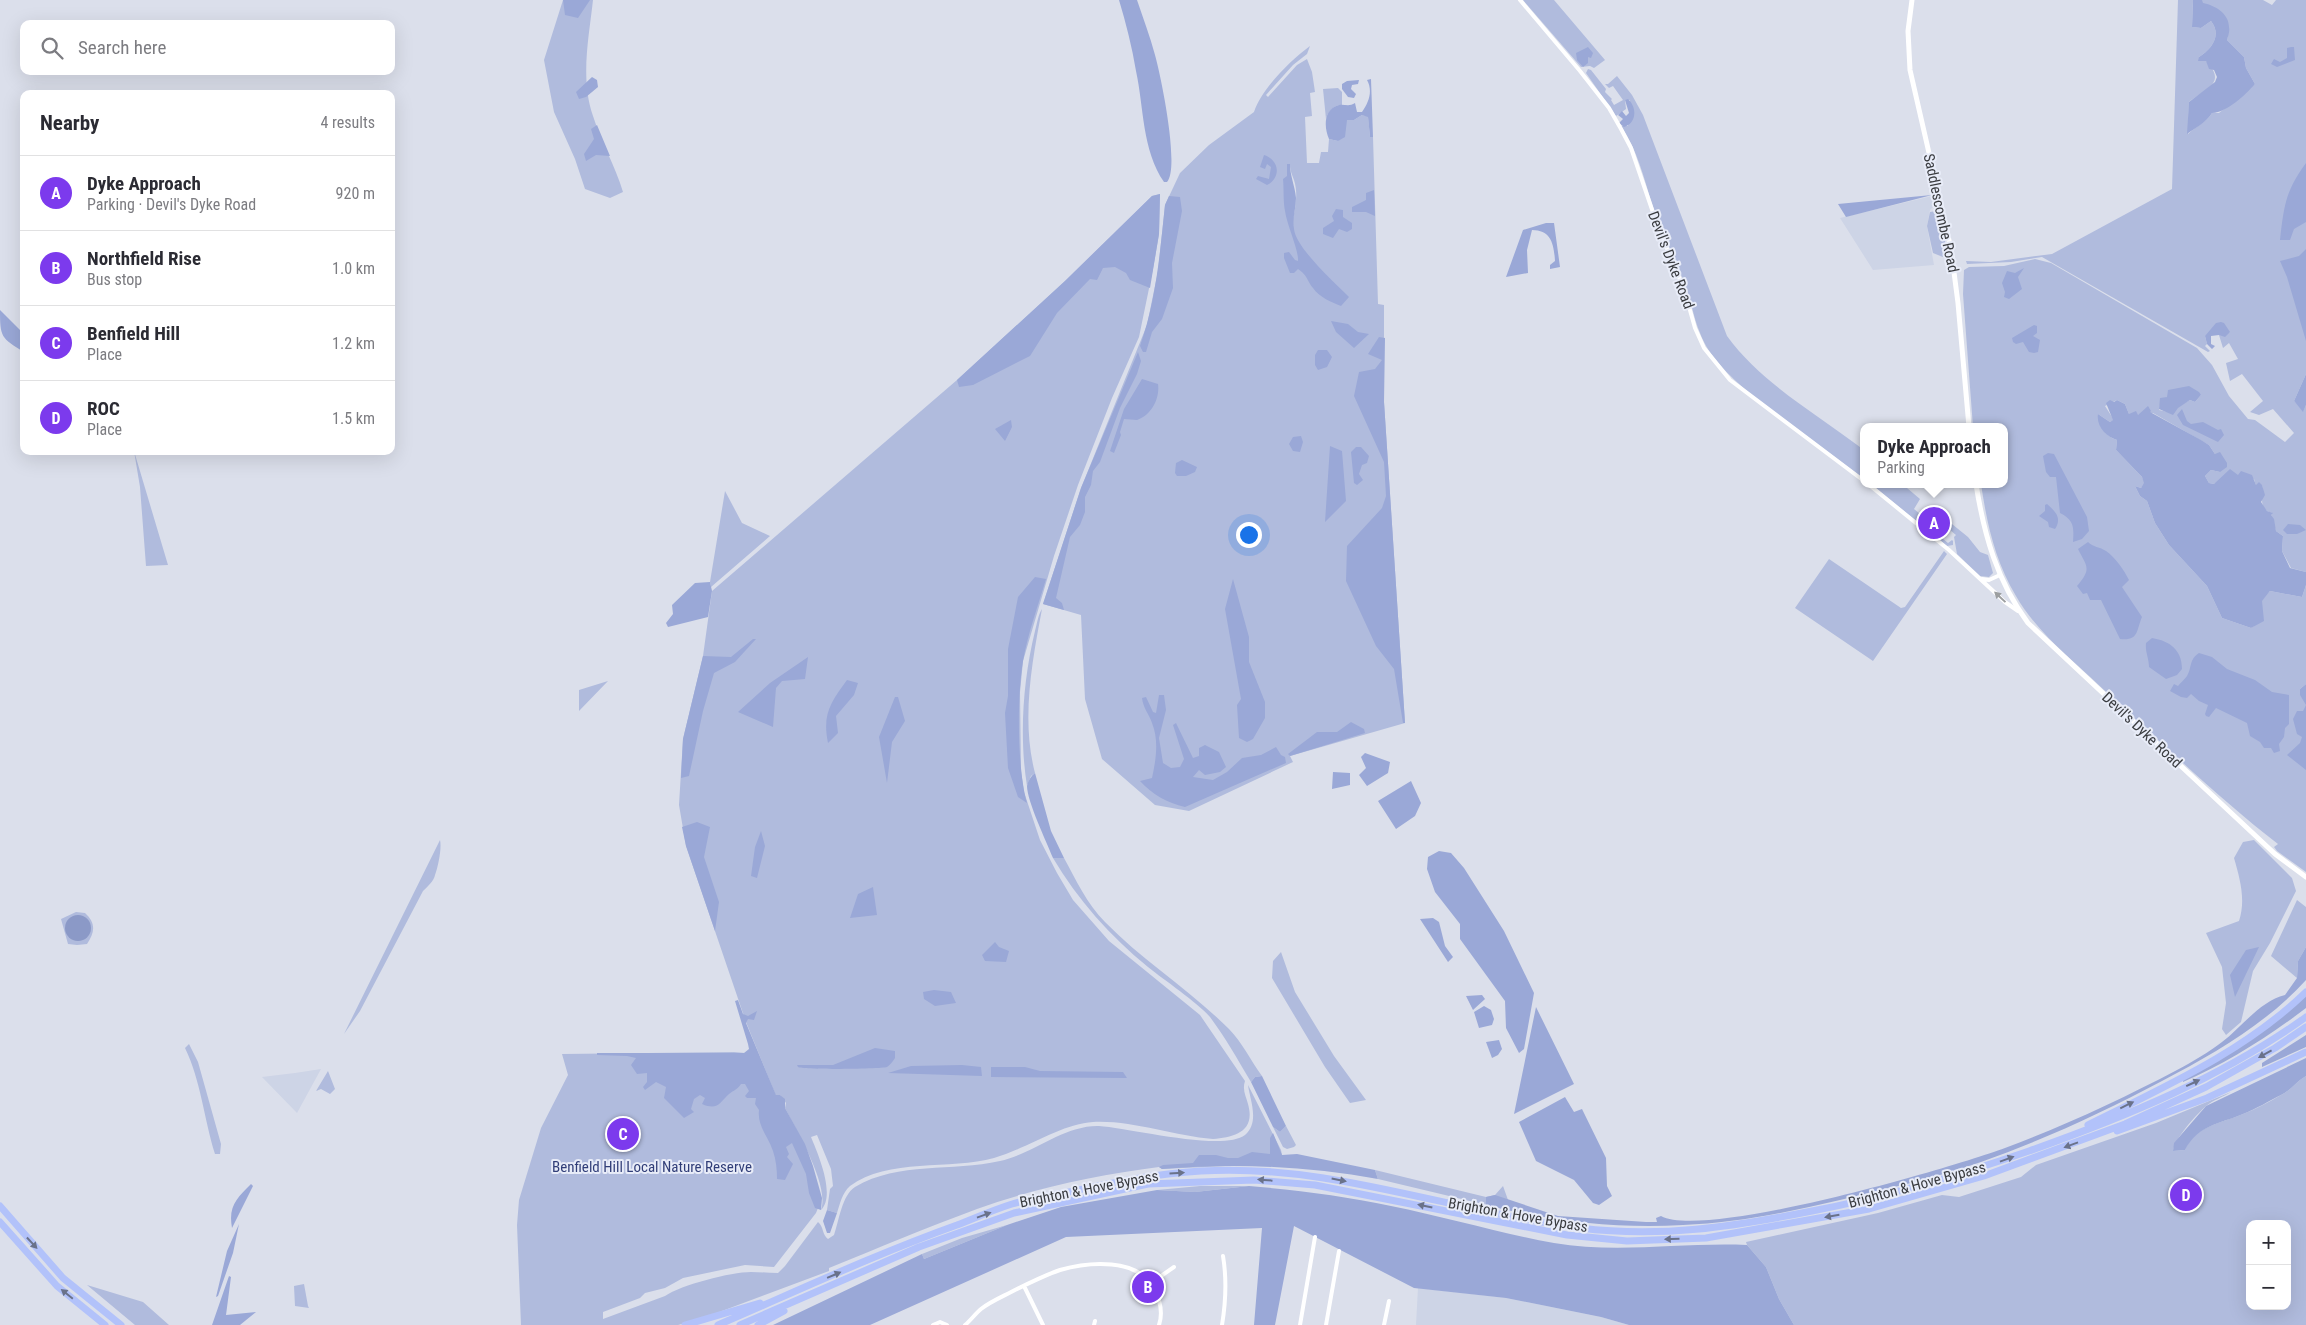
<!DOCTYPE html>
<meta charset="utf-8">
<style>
body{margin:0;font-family:"Roboto Condensed",sans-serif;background:#f2f2f3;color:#2b2b33}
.controls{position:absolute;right:15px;bottom:15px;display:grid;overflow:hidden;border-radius:10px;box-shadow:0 5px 20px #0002}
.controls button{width:45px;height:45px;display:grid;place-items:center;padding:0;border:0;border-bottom:1px solid #e1e1e2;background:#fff;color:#2b2b33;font:25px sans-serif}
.you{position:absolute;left:1248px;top:534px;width:18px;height:18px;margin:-12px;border:4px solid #fff;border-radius:50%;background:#1a73e8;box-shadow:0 0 0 8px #1a73e833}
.badge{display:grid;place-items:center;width:32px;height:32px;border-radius:50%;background:#7c3aed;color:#fff;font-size:16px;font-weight:700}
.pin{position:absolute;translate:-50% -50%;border:2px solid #fff;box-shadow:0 1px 5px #0006}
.popup{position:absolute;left:1860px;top:423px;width:148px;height:65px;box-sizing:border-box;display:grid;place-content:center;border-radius:10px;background:#fff;filter:drop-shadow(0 1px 4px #0005);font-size:16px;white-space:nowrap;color:#7c7c81}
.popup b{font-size:19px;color:#2b2b33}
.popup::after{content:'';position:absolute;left:50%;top:100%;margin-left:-10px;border:10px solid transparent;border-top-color:#fff}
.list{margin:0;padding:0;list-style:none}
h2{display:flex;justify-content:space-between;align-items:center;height:65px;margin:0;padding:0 20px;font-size:21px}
h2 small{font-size:16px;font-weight:400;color:#7c7c81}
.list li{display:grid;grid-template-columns:32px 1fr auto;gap:15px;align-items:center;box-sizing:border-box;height:75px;padding:0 20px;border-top:1px solid #e1e1e2}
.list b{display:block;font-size:19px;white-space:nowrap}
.list p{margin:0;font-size:16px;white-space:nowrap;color:#7c7c81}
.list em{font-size:16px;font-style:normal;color:#7c7c81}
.icon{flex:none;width:28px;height:28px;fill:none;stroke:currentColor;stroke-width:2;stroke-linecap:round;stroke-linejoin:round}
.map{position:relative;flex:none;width:2306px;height:1325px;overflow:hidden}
.search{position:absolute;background:#fff;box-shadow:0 5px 20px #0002;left:20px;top:20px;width:375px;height:55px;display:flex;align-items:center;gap:12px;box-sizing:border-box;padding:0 18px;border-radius:10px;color:#7c7c81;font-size:19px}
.panel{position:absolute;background:#fff;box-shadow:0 5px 20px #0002;left:20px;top:90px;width:375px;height:365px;border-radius:10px}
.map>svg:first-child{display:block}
</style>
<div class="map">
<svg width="2306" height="1325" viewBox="0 0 2306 1325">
<rect width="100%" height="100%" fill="#dbdfeb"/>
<!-- built -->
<path fill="#cdd4e6" d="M 1932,196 L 1935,205 L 1930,210 L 1927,226 L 1934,265 L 1873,270 L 1840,218 Z
M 321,1069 L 297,1113 L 262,1077 L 295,1073 Z
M 1418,1288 L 1506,1298 L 1601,1317 L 1629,1325 L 1416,1325 Z"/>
<!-- green -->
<path fill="#b0bbdd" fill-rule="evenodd" d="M 563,0 L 593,0 C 589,37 580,79 593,116 C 601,142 615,165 623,192 L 610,198 L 585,189 L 575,159 L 554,112 L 544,60 Z
M 1523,0 L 1554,0 L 1605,60 L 1594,68 L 1590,66 L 1581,67 Z
M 2178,0 L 2193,0 L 2192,27 L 2201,28 L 2211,21 C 2222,35 2212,49 2199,57 L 2199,61 L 2206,61 C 2227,83 2207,88 2189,102 L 2188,134 C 2196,126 2206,123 2212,113 L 2219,113 L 2255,84 L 2246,68 L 2244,57 L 2227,40 L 2228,34 L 2202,3 L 2202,0 L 2263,0 L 2272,5 L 2276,0 L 2306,0 L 2306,374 L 2294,401 L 2303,411 L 2306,405 L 2306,572 L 2291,568 L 2282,551 L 2283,536 L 2276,531 L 2271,515 L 2272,513 C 2257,509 2264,496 2262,485 L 2256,486 L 2254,479 L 2238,476 L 2214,484 L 2209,483 L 2205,476 L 2211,470 L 2220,472 L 2215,454 L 2209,445 L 2153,413 L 2138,415 L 2129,414 L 2125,404 L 2117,400 L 2105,406 L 2114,420 L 2110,422 L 2098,414 C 2101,427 2104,436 2117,440 L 2116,450 L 2142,477 L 2145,483 L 2141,488 L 2135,486 L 2140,496 L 2147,501 L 2155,523 L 2169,545 L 2207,586 L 2222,618 L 2251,628 L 2258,623 L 2262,600 L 2270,591 L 2302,597 L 2306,585 L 2306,684 L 2300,689 L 2306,692 L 2306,872 L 2277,851 L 2274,847 L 2278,844 C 2217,797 2161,742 2104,690 C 2074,661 2037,633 2016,596 C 1995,561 1987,524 1981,484 L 2004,484 L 2004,427 L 1973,427 L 1963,294 L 1964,270 L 1969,267 L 2004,266 L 2035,259 L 2051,263 L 2197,348 L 2212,365 L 2229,396 L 2248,419 L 2255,420 L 2285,442 L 2294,433 L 2273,409 L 2259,415 L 2250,412 L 2263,401 L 2242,374 L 2230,381 L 2226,363 L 2238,359 L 2229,343 L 2223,348 L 2219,335 L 2230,332 L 2205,336 L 2207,344 L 2205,346 L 2210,351 L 2208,352 L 2042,257 L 2011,262 L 1967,264 L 1966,261 L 1991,262 L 2052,254 L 2172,189 ZM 2201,395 L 2195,402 L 2190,400 L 2168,412 L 2159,410 L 2160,404 L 2167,397 Z
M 1310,46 L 1307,54 L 1293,65 L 1266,95 L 1268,97 L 1297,65 L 1307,59 L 1312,72 L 1315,92 L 1310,93 L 1312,116 L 1305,117 L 1307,163 L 1319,163 L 1321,152 L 1328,152 L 1329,139 L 1338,141 L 1346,120 L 1354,120 L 1362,115 L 1368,116 L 1370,137 L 1373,137 L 1378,304 L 1384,305 L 1384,402 L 1405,723 L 1290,756 L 1293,762 L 1189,811 L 1155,805 L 1102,759 L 1085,699 L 1081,615 L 1043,604 L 1081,488 L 1147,325 L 1158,271 L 1165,205 L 1180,173 L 1209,145 L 1254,112 C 1262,88 1290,61 1310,46 ZM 1288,164 L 1290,164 C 1290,171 1292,174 1294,180 C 1298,192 1296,206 1293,218 Z
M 1588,69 L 1591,70 L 1606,89 L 1605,92 L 1612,99 L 1611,100 L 1614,105 L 1623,100 L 1613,86 L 1609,88 L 1605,84 L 1608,84 L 1617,76 L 1632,95 L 1643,115 L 1727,336 C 1762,384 1817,414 1864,450 L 1864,479 L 1748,392 C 1729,375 1709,357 1700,333 C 1693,317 1691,298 1684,282 C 1674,256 1661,231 1652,204 C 1644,178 1637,149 1621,126 L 1628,126 L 1630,100 L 1625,100 L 1626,109 L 1616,116 L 1586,73 Z
M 1338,88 L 1342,92 L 1342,105 C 1334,105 1328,111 1326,119 L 1323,89 Z
M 1160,194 L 1159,234 L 1153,269 L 1139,337 L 1112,398 L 1078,485 L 1054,556 L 1023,661 L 1020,692 L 1021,771 L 1024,792 L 1040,840 L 1057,873 L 1073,900 L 1109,941 L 1200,1015 L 1245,1081 C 1242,1090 1246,1096 1248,1104 C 1256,1132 1234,1137 1213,1139 C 1174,1136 1132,1120 1093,1122 C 1061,1124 1026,1149 994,1158 C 951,1170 887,1158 850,1186 C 842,1193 840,1204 837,1213 L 827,1210 L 830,1189 L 833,1186 L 831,1169 L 817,1135 L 811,1137 C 818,1154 836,1195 821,1210 C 830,1185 796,1130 785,1108 L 786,1103 L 780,1095 L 776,1096 L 746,1022 L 686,846 L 679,805 L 683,739 L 703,656 L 712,591 L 957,380 L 1065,281 L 1152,196 Z
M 1937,211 L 1940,213 L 1948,259 L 1933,253 L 1927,226 L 1930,212 Z
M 134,451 L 168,565 L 146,566 L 140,487 Z
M 1871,484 L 1908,484 L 1907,488 L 1920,499 L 1914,509 L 1937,528 L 1935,530 L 1940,535 L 1942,533 L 1944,535 L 1942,538 L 1948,543 L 1952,540 L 1953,541 L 1953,545 L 1947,546 Z
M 725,491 L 742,523 L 770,536 L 711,587 L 710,582 Z
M 1939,516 L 1942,516 L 1968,537 L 1980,552 L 1988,555 L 1993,573 L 1989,577 L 1980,576 L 1957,554 L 1954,537 L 1956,535 L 1950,530 L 1947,531 L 1949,528 L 1935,522 Z
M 1944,551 L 1947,554 L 1873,661 L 1795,608 L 1829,559 L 1901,608 L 1905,607 Z
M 1042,609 C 1032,662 1021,720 1035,773 L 1031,776 L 1027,786 C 1019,736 1023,680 1035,631 C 1037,624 1038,615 1042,609 Z
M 608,681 L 579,711 L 579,690 Z
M 440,840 C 442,848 438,867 435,875 C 434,881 427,887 423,891 L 360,1011 L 344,1034 Z
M 2254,840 L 2292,878 L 2296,891 L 2270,943 L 2253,971 L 2241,1022 L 2226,1035 L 2222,1029 L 2226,1003 L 2222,967 L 2206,933 L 2239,921 C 2246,900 2240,879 2234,858 L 2243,842 Z
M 1053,858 L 1064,858 C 1076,880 1087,904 1105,922 C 1143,961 1190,990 1229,1029 C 1242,1042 1251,1061 1262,1076 L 1255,1077 L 1251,1082 C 1238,1060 1225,1037 1210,1017 C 1197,1002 1164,980 1148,967 C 1110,936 1078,900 1053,858 Z
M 2297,900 L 2306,907 L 2306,947 L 2298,961 L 2297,978 L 2271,956 Z
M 76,912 L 85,913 C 96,923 95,932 87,944 L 77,945 L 68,944 L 61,919 Z
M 1281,952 L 1295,992 L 1334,1056 L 1366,1100 L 1350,1103 L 1325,1067 L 1272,978 L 1273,961 Z
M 189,1044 L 198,1062 L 221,1144 L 220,1154 L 215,1154 C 204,1119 201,1081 185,1048 Z
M 734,1052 L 756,1054 L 820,1203 L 816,1213 L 774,1267 L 745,1265 L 683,1278 L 665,1288 L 645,1293 L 640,1298 L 603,1312 L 603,1319 L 665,1296 C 681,1285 731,1272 751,1272 C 760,1272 769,1273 778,1273 L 785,1266 L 818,1222 C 824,1227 822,1235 828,1239 L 834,1235 C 839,1221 842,1195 855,1187 C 899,1161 952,1172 1000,1161 C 1033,1154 1064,1125 1099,1126 C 1130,1128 1223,1152 1245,1135 C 1260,1122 1250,1100 1248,1085 L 1281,1150 L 1282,1155 L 1226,1166 L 1162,1169 L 1159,1167 C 1098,1175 1035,1188 977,1209 C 928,1227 878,1248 829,1268 L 829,1271 L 706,1317 L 678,1325 L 521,1325 L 517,1225 L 519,1200 L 541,1128 L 568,1075 L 562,1054 Z
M 328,1071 L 335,1089 L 330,1094 L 321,1089 L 316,1091 Z
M 2306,1076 L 2306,1325 L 1794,1325 L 1779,1299 L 1766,1267 L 1747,1245 L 1746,1242 L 1878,1213 L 1942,1195 L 1959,1197 L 2021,1177 L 2036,1165 L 2156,1123 L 2231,1092 C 2223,1097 2213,1100 2206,1106 C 2196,1115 2175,1138 2173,1151 L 2185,1150 C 2194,1126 2222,1123 2243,1114 C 2256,1109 2269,1102 2281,1095 C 2290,1091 2297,1081 2306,1076 ZM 2250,1224 L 2287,1224 L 2287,1306 L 2250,1306 Z
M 1286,1126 L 1296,1145 L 1294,1147 L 1287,1149 L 1283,1147 L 1273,1127 L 1280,1132 Z
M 1375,1170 L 1486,1197 L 1495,1195 L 1503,1186 L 1512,1211 L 1378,1179 Z
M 1200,1186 L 1249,1186 L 1195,1192 L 1157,1190 Z
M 1007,1225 L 924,1259 L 922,1254 L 962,1238 Z
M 304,1284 L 308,1306 L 309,1308 L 295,1306 L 294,1286 Z
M 87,1285 L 143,1302 L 169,1325 L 135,1325 Z"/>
<!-- forest -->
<path fill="#9aa8d7" d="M 563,0 L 590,0 L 578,18 L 565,15 Z
M 1119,0 L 1137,0 C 1143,18 1150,36 1155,55 C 1161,76 1180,168 1167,182 L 1164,182 C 1142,150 1144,108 1136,71 C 1132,47 1126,23 1119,0 Z
M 2193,0 L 2202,0 L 2203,3 C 2214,5 2229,13 2229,27 C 2230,31 2228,36 2227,40 L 2244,57 L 2246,68 L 2255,84 C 2245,95 2228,112 2212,113 C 2206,123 2196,127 2187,134 L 2189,102 L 2215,82 L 2217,77 L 2214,70 L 2209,69 L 2206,61 L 2198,61 L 2199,57 C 2212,49 2222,35 2211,21 L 2201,28 L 2192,27 Z
M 1588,47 L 1593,53 L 1591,58 L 1588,57 L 1588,63 L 1583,67 L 1577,60 L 1576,53 Z
M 2291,47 L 2294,47 L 2295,60 L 2277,67 L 2271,64 L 2274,59 L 2280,62 L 2287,58 L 2287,48 Z
M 592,77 L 597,80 L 598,87 L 586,97 L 579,99 L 576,92 Z
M 1371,79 L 1373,137 L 1370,137 L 1368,117 L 1362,115 L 1354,120 L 1347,120 L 1345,137 L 1338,141 L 1329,139 C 1324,128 1323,109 1339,105 C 1345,104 1349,107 1355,103 L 1357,112 L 1362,112 C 1369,102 1373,91 1367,80 Z
M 1359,80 L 1358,84 L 1352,85 L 1351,89 L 1356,94 L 1354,98 L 1348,97 L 1342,89 L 1342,84 L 1347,81 Z
M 1628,99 C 1637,107 1637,123 1624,127 L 1619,123 L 1623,119 L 1618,115 L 1622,111 L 1626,116 L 1629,113 L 1625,100 Z
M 597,125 L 610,156 L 596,155 L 586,161 L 584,154 L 594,139 L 591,129 Z
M 1264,155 C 1280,160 1281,178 1267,185 L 1256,179 L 1258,176 L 1269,179 L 1271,167 L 1267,164 L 1265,169 L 1260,167 Z
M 2306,163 L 2306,222 L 2294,229 L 2290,240 L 2280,240 C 2284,206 2285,192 2306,163 Z
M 1287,164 L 1290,164 C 1290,176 1295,186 1296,198 C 1296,209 1292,218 1294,229 C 1296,248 1334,282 1349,297 L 1341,306 C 1331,302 1319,297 1313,288 C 1306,279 1308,276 1298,269 L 1294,273 L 1290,273 L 1284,258 L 1284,253 L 1289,252 L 1295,260 L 1298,261 C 1299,251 1287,225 1285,211 C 1283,200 1284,189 1283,179 L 1287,176 Z
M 1374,190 L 1375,216 L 1366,212 L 1352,212 L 1352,207 L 1366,200 L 1366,193 Z
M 1160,194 L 1159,234 L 1150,288 L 1130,280 L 1126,273 L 1115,267 L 1103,268 L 1097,280 L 1090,279 L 1057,313 L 1030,356 L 973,385 L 959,387 L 957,380 L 1065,281 L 1152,196 Z
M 1932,195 L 1846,217 L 1838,204 Z
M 1169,196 L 1180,197 L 1182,211 L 1172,263 L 1173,288 L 1162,319 L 1152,332 L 1146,352 L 1143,352 L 1140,346 C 1156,301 1160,253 1165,205 Z
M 1336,209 L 1343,210 L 1343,217 L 1352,223 L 1352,229 L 1347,232 L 1339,229 L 1333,238 L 1323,234 L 1323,228 L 1334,221 L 1332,216 Z
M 1546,223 L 1554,223 L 1560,267 L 1550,269 L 1550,265 L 1555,261 C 1554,244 1551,230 1532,230 L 1527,250 L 1528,273 L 1506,277 L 1523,230 Z
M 2306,249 L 2306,341 L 2287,277 L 2280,261 L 2299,256 Z
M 2024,268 L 2018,277 L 2022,289 L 2009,299 L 2004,297 L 2005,292 L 2002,283 L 2007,271 L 2015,273 Z
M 0,310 L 24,334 L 24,352 C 1,338 0,337 0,310 Z
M 1331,321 L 1348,324 L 1358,332 L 1369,334 L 1354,348 L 1336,332 Z
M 2221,322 L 2224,323 L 2230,332 L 2225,337 L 2219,335 L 2211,336 L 2211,344 L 2215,346 L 2212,349 L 2207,344 L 2205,336 L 2216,323 Z
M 2034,325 L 2037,326 L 2037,333 L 2033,336 L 2040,340 L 2038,352 L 2034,353 L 2029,352 L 2023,342 L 2016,344 L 2013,342 L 2012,338 Z
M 1379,337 L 1385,338 L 1384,402 L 1405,723 L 1403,723 L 1394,669 L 1376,646 L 1346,581 L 1347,546 L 1382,508 L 1386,496 L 1384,462 L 1354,396 L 1359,372 L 1375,369 L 1382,360 L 1368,354 Z
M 1318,350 L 1327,350 L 1332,357 L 1327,367 L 1318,370 L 1315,365 L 1315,355 Z
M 1138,352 L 1141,361 L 1137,374 L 1120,408 L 1100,462 L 1093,471 L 1091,485 L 1085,497 L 1085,512 L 1080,525 L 1070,537 L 1056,598 L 1062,603 L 1064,610 L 1043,604 L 1081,488 Z
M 2306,374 L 2306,405 L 2303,412 L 2294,401 Z
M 1142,379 L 1158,384 C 1160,398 1152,415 1137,420 C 1133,420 1128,419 1124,419 L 1120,432 L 1121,435 L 1114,453 L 1110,451 L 1124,409 Z
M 2189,386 L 2199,392 L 2201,395 L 2195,402 L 2190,400 L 2178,408 L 2173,415 L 2159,409 L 2160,398 L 2167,397 L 2168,390 Z
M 2110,400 L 2114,402 L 2117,400 L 2125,404 L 2129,414 L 2136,411 L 2138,415 L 2148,406 L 2151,411 L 2150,412 L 2201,440 L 2209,445 L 2215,454 L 2220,452 L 2227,463 L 2227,467 L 2220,472 L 2211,470 L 2205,476 L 2209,483 L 2214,484 L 2230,469 L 2238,475 L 2241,471 L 2252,475 L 2256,485 L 2259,482 L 2262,485 L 2265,495 L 2261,502 L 2267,511 L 2273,513 L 2271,515 L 2274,519 L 2276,531 L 2283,536 L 2282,551 L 2290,568 L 2306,572 L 2306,585 L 2302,597 L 2270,591 L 2262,601 L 2264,621 L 2251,628 L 2222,618 L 2207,586 L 2169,545 L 2155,523 L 2147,501 L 2140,496 L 2135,486 L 2141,488 L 2144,483 L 2142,477 L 2116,450 L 2117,440 C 2106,437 2096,426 2098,414 L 2110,422 L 2113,420 L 2106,403 Z
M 2182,409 L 2187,421 L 2191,424 L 2203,422 L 2218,430 L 2221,429 L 2224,435 L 2218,442 L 2183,425 L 2177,415 Z
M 1011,420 L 1012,427 L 1005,441 L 995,429 Z
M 1301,436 L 1303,442 L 1300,452 L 1293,451 L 1289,444 L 1293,437 Z
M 1330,446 L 1342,451 L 1346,501 L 1325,522 Z
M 1356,447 L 1361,447 L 1369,456 L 1367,463 L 1362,465 L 1359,474 L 1363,480 L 1357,485 L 1354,483 L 1351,452 Z
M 2048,453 L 2054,454 L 2087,517 L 2089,531 L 2082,539 L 2073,542 C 2074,527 2074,520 2060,513 L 2056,477 L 2050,477 L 2046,472 L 2043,456 Z
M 1182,460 L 1197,467 L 1195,472 L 1186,476 L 1177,476 L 1175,473 L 1176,463 Z
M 2047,504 C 2056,512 2062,518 2055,529 L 2049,527 L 2048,522 L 2039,516 L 2045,511 L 2045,505 Z
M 2288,524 L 2300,525 L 2306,530 L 2297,534 L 2287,534 L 2283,530 Z
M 2088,542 C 2093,547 2100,547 2106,551 C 2115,557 2124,570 2129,580 L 2122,587 L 2142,617 C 2136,631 2139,641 2120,639 L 2101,600 L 2090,600 L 2087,593 L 2083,594 L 2077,586 C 2092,568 2087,567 2078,549 Z
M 1035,577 L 1046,579 C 1038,606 1028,633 1023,661 C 1017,697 1017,768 1027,803 L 1018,797 L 1008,768 L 1005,713 L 1008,696 L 1008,649 L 1018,597 Z
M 1233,579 L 1249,637 L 1249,662 L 1265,702 L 1265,718 L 1253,739 L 1247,742 L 1239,738 L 1237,705 L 1241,699 L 1225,609 Z
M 710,582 L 712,591 L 708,617 L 668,627 L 666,623 L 673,614 L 672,605 L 695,583 Z
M 2152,638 C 2170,641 2182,650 2182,669 L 2177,675 L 2166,679 L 2149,667 C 2149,658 2145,652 2146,643 Z
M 753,639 L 756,639 L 735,662 L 714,673 L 703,711 L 689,776 L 681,778 L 683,739 L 703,656 L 731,657 Z
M 2199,653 L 2212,657 L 2227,669 L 2255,680 L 2272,692 L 2289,695 L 2289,724 L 2285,728 L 2284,737 L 2279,744 L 2280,751 L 2274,753 L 2271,748 L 2264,748 L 2260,742 L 2250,736 L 2247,723 L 2216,708 L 2209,717 L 2206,716 L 2205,714 L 2208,705 L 2199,701 L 2191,694 L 2187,698 L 2181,697 L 2170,691 L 2174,684 L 2178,686 C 2181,682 2185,679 2187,676 C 2192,668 2189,659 2199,653 Z
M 808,657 L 805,679 L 782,681 L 776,688 L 773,727 L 738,712 L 770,683 Z
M 847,680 L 858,683 L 854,695 L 836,716 L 838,733 L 828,743 C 822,714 831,702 847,680 Z
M 2306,684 L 2306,770 L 2287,755 L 2300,743 L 2302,737 L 2297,734 L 2293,719 L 2297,711 L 2303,711 L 2306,705 L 2300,695 L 2300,689 Z
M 1159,695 L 1164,695 L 1166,710 L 1159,738 L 1163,763 L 1171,768 L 1180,767 L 1184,759 L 1173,725 L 1176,723 L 1193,758 L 1199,756 L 1199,748 L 1205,745 L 1219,752 L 1226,767 L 1220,772 L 1205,775 L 1199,770 L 1193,777 L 1213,780 L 1227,772 L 1242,758 L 1261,755 L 1276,747 L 1281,755 L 1285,757 L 1286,763 L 1185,807 C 1167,803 1152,794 1140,781 L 1152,778 C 1156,760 1159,740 1152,723 C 1149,714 1143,708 1142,698 L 1146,697 L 1153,712 L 1156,713 Z
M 895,697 L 898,697 L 905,721 L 892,742 L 887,783 L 879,737 Z
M 1351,722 L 1364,729 L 1365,733 L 1290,756 L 1288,754 L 1317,732 L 1337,732 Z
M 1365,753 L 1390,762 L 1388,773 L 1367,786 L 1359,775 L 1366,768 L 1361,757 Z
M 1333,772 L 1350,773 L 1350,785 L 1332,789 Z
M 1035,773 L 1051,831 L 1064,858 L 1053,858 C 1047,843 1027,801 1027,786 C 1028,781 1031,776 1035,773 Z
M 1411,781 L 1421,803 L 1415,816 L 1396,829 L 1378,801 Z
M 697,822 L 710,827 L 704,857 L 719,902 L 715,931 L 686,846 L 682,827 Z
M 761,831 L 765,846 L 757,878 L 751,876 L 755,847 Z
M 1439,851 L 1451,853 L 1464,868 L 1504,931 L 1534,993 L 1524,1049 L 1519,1053 L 1506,1028 L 1505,1001 L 1460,939 L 1460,924 L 1435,892 L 1427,869 L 1428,857 Z
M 873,887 L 877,915 L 850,918 L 858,894 Z
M 1433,918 L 1439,922 L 1445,946 L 1453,957 L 1448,962 L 1420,919 Z
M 995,942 L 999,947 L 1009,951 L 1006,962 L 985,961 L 982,955 Z
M 2259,947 L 2235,997 L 2230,975 L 2246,950 Z
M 2306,947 L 2306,980 C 2267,1023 2214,1054 2162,1081 C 2104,1112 2043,1140 1981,1162 C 1935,1178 1887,1189 1840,1200 C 1789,1212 1736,1223 1683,1225 C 1617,1229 1550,1221 1486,1205 L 1486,1197 L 1495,1195 L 1558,1216 L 1646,1222 L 1657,1222 L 1656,1218 L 1661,1216 C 1705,1240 1951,1168 2005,1148 C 2064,1126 2122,1099 2177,1070 C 2192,1062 2209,1052 2222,1042 C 2242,1027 2260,1001 2285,995 L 2297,978 L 2298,961 Z
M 934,990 L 951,992 L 956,1003 L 935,1006 L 924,999 L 923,992 Z
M 1482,995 L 1485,999 L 1473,1010 L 1466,996 Z
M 2306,995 L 2306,1008 C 2268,1037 2227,1063 2183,1082 L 2183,1080 Z
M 738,1000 L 743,1014 L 748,1016 L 757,1011 L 754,1020 L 748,1019 L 746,1023 L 776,1095 L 780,1095 L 785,1099 L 785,1108 L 805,1144 L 813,1166 L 822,1198 L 821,1210 L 815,1208 L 809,1193 L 806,1174 L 792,1143 L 786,1147 L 789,1154 L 787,1157 L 793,1164 L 785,1180 L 777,1179 C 777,1169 776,1160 773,1151 C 768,1136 757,1126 759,1110 L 755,1104 L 756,1098 L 747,1098 L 745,1096 L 749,1091 L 745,1084 L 741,1084 C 737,1090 734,1090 729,1094 C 720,1102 718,1111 702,1104 L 705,1098 L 700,1095 L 694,1099 L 691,1109 L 694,1112 L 684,1118 L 664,1098 L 666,1087 L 656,1082 L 645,1090 L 643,1087 L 647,1082 L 647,1073 L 637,1074 L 631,1065 L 636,1058 L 627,1056 L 597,1055 L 597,1053 L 744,1053 L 749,1049 L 748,1044 L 735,1001 Z
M 1484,1006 L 1491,1010 L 1494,1019 L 1492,1025 L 1479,1028 L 1474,1012 Z
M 1536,1007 L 1574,1084 L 1514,1114 Z
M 2306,1035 L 2306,1047 L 2262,1067 L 2262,1063 Z
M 1499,1040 L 1502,1049 L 1498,1055 L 1492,1058 L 1486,1042 Z
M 875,1048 L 895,1051 L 895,1058 C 893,1061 890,1065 887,1067 C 881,1069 803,1070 798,1067 L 797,1065 L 833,1065 Z
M 2306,1058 L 2306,1076 C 2297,1081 2290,1091 2281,1095 C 2269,1101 2256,1109 2243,1114 C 2219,1124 2198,1125 2185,1150 L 2173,1151 L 2174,1143 L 2206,1106 Z
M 962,1065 L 981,1067 L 982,1076 L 888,1073 L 911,1066 Z
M 991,1067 L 1025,1067 L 1040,1071 L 1123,1072 L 1127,1078 L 991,1077 Z
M 1262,1076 L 1286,1126 L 1280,1132 L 1273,1127 L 1251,1082 L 1255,1077 Z
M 1565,1097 L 1574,1112 L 1582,1109 L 1606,1158 L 1607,1186 L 1612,1196 L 1599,1205 L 1593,1203 L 1574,1180 L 1536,1161 L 1519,1122 Z
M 1273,1133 L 1282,1155 L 1297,1154 L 1375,1170 L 1378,1179 C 1307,1166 1234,1163 1162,1169 L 1159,1167 L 1163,1165 L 1193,1163 L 1199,1155 L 1216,1155 L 1228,1158 L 1238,1158 L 1252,1152 L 1270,1154 L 1270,1138 Z
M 251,1184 L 253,1186 L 232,1228 C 228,1206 237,1198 251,1184 Z
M 1249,1186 C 1296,1190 1345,1196 1391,1206 C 1446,1217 1499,1233 1554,1243 C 1618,1254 1683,1242 1747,1245 L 1766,1267 L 1779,1299 L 1794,1325 L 1629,1325 L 1601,1317 L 1506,1298 L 1414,1288 L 1294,1226 L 1275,1325 L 1254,1325 L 1262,1228 L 1066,1237 L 870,1325 L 773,1325 L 922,1254 L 924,1259 L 1007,1225 L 1061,1207 L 1157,1190 L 1195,1192 Z
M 827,1210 L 837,1213 L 830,1233 L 827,1233 L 823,1221 Z
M 239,1224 L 233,1253 L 218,1296 L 216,1297 L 227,1251 Z
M 229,1276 L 231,1277 L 226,1315 L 256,1312 L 240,1325 L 212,1325 Z"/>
<!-- water -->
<path fill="#8b99c7" d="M65 928a13 13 0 1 1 26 0a13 13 0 1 1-26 0Z"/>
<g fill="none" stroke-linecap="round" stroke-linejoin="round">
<!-- minor -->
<path stroke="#fff" stroke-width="4" d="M 1520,0 L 1580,71 L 1609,108 L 1621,129 L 1631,148 L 1658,227 L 1684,289 L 1695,328 L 1704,348 L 1730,380 L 1864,481
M 1868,484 L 1949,550 L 2005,602 L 2018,611
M 1982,579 L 1989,580 L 2000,575
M 1151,1283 L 1174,1267
M 1024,1286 L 1043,1325
M 933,1325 L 940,1322 L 947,1325
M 965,1325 C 971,1320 976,1313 981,1309 C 991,1301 1004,1296 1015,1290 C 1029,1283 1045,1275 1060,1270 C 1088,1262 1138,1257 1154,1289 C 1160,1300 1163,1313 1159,1325
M 1094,1325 L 1095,1321
M 1222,1325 C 1226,1301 1227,1280 1223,1256
M 1300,1325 L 1315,1237
M 1326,1325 L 1339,1251
M 1384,1325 L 1389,1301"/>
<!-- tertiary -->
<path stroke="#fff" stroke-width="5" d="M 1912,0 L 1908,31 L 1910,70 L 1951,249 L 1958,303 L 1969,427
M 1976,484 C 1984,535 1997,581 2028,623 L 2275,854 L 2306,877"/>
<!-- trunk -->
<path stroke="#b2c2fa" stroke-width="7" d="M 2088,1125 C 2164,1087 2244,1052 2306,992
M 2117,1131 L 2207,1098 L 2306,1052
M 0,1206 L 63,1278 L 121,1325
M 0,1222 L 57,1286 L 105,1325
M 685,1325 L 760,1303
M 718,1325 C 797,1291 876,1254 957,1225 C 975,1218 993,1210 1012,1204 C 1030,1199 1050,1196 1069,1192 C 1114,1182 1154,1174 1201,1171 C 1330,1163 1453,1212 1580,1228 C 1660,1238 1732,1227 1812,1211 C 1886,1197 1957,1176 2029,1151 C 2125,1117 2223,1077 2306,1017
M 740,1325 L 919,1247 L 1014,1213 L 1148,1184 L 1254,1180 L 1315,1185 L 1567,1235 L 1627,1241 L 1706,1238 L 1869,1209 L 1984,1176 L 2125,1124 L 2206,1087 L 2275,1048 L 2306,1027
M 758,1325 L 784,1311"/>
</g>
<!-- one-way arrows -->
<defs><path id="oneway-solid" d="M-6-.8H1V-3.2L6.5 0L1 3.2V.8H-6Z" transform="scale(1.25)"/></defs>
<use fill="#9c9ea0" href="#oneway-solid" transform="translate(2000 597) rotate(-137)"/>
<g fill="#6a728a">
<use href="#oneway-solid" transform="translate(2265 1054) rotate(151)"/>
<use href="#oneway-solid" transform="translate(2193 1083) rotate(-25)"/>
<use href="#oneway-solid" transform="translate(2127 1105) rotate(-26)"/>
<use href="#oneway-solid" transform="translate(2071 1145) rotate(160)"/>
<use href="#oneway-solid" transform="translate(2007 1159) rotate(-20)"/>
<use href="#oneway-solid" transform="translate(1177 1173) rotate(-4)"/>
<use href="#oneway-solid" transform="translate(1265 1180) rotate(-175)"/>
<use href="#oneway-solid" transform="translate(1339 1180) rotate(11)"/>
<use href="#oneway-solid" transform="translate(1425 1206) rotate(-168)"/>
<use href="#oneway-solid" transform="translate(984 1215) rotate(-20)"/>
<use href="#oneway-solid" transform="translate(1832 1216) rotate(170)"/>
<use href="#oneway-solid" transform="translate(1672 1239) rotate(178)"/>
<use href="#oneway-solid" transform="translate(32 1243) rotate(47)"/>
<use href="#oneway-solid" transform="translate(834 1275) rotate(-23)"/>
<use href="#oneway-solid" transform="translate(67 1294) rotate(-141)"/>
</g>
<g text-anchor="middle" stroke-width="4" stroke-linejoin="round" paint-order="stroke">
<!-- street labels -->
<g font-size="15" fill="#3a3c40" stroke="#e8ecf8">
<text transform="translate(1941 213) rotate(78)" y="5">Saddlescombe Road</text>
<text transform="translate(1671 260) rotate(69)" y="5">Devil's Dyke Road</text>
<text transform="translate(2142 730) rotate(43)" y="5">Devil's Dyke Road</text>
<text transform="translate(1917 1185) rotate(-15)" y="5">Brighton &amp; Hove Bypass</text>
<text transform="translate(1089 1189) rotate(-11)" y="5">Brighton &amp; Hove Bypass</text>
<text transform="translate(1518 1215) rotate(10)" y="5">Brighton &amp; Hove Bypass</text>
</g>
<!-- park labels -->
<g font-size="15" fill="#313e78" stroke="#e8ecf8">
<text x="652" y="1172">Benfield Hill Local Nature Reserve</text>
</g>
</g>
</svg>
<div class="controls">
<button>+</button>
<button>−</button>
</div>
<div class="you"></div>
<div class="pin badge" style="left:1934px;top:523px">A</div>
<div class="popup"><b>Dyke Approach</b>Parking</div>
<div class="pin badge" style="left:1148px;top:1287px">B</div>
<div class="pin badge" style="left:623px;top:1134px">C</div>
<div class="pin badge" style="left:2186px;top:1195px">D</div>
<div class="search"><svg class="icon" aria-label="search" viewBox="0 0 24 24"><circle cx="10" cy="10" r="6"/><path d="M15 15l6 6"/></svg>Search here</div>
<section class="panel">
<h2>Nearby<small>4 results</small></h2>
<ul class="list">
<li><span class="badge">A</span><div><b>Dyke Approach</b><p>Parking · Devil's Dyke Road</p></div><em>920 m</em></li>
<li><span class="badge">B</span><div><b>Northfield Rise</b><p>Bus stop</p></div><em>1.0 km</em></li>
<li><span class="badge">C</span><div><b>Benfield Hill</b><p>Place</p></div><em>1.2 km</em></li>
<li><span class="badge">D</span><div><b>ROC</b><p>Place</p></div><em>1.5 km</em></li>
</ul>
</section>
</div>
